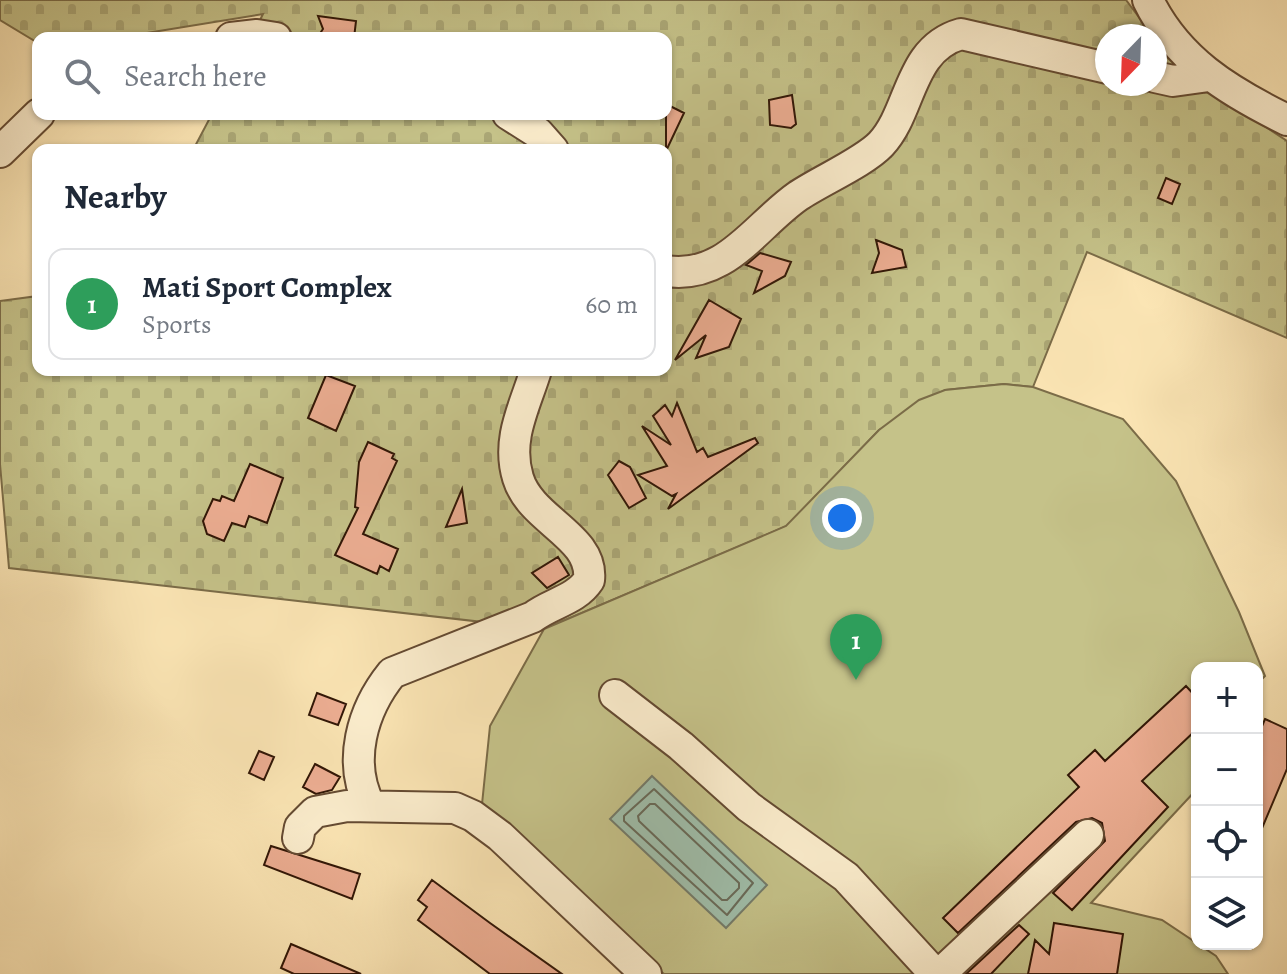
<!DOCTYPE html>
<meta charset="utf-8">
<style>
body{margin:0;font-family:Alegreya,serif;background:#f2f2f3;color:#1f2937}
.controls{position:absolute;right:24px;bottom:24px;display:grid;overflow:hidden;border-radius:16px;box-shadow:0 2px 6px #0004}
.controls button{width:72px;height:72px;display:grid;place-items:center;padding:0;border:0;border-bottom:2px solid #e0e1e3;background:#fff;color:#1f2937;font:40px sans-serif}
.compass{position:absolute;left:1095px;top:24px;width:72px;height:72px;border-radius:50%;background:#fff;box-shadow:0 2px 6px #0004;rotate:203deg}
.you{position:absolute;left:842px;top:518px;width:28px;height:28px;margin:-20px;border:6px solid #fff;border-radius:50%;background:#1a73e8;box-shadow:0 0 0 12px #1a73e833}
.badge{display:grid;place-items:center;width:52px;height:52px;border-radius:50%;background:#8f2418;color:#fff;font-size:26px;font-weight:700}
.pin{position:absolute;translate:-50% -66px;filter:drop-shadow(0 2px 4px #0008)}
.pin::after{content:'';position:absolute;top:42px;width:28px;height:24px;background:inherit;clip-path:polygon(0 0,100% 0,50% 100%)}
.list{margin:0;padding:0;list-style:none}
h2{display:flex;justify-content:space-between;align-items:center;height:104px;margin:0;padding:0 32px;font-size:34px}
h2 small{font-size:26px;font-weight:400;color:#747a83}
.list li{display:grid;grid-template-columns:52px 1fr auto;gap:24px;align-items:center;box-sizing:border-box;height:112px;margin:0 16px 16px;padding:0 16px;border:2px solid #e0e1e3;border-radius:16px}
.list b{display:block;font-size:30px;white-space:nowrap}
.list p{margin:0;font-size:26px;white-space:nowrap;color:#747a83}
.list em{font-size:26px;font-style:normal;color:#747a83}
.icon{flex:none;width:44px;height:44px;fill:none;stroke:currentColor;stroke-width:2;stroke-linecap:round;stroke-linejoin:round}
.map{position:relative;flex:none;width:1287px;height:974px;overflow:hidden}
.search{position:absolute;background:#fff;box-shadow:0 2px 6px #0004;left:32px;top:32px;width:640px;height:88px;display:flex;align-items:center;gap:20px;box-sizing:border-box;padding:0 28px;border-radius:16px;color:#747a83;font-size:30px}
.panel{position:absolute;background:#fff;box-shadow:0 2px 6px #0004;left:32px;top:144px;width:640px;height:232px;border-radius:16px}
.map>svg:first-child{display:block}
</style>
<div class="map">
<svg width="1287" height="974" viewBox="0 0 1287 974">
<defs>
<pattern id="cemetery-stones" width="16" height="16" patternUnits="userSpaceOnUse" patternTransform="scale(2)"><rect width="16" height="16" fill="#c5c289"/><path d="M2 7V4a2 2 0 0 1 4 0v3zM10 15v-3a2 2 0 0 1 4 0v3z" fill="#aaa675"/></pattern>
</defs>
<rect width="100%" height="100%" fill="#fbe5b4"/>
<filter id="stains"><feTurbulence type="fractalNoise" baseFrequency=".0025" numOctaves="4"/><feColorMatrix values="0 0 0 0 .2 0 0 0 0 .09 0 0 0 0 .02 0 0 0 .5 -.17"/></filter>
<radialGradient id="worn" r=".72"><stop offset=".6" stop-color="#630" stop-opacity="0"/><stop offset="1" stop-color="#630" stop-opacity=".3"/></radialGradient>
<!-- cemetery -->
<path fill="url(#cemetery-stones)" stroke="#7b6c48" stroke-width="2" d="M 0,0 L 1126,0 L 1153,36 L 1107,36 L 1107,84 L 1155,84 L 1155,38 L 1217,95 L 1287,141 L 1287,338 L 1087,252 L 1033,387 L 1004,384 L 945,390 L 879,430 L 787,526 L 544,629 L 9,568 L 0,464 L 0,301 L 38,296 L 38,370 L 666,370 L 666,150 L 193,150 L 212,114 L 666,114 L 666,38 L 251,38 L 263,14 L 116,38 L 38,38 L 38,43 L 0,20 Z"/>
<!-- garden -->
<path fill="#c5c289" stroke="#7b6c48" stroke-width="2" d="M 1004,384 L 1033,387 L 1123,419 L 1176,481 L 1239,612 L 1265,676 L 1257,684 L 1257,668 L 1197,668 L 1197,789 L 1091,903 L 1162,920 L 1216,956 L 1228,974 L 664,974 L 481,814 L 490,726 L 544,629 L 786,526 L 879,430 L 919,400 L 945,390 Z"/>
<!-- water -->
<path fill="#9fbfac" stroke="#737b6a" stroke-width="2" d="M 652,776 L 767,885 L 726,928 L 610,819 Z"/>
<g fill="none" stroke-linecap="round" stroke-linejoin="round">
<!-- shore -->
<path stroke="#686a59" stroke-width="2" d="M 654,789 L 753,883 L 727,915 L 624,821 L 624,816 Z
M 650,804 L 655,804 L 739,883 L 739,888 L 727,900 L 722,900 L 639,821 L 638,816 Z"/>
</g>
<!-- building -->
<path fill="#edae93" stroke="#311606" stroke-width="2" d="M 318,16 L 356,21 L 354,38 L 317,38 L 323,29 Z
M 792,95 L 796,124 L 791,128 L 770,125 L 769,100 Z
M 666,104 L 684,113 L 666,151 Z
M 1166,178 L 1180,184 L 1172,204 L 1158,198 Z
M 876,240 L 902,250 L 906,267 L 872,273 L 879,253 Z
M 760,253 L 791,262 L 785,276 L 754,293 L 762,271 L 746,265 Z
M 709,300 L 741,319 L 729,347 L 696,358 L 706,335 L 675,360 Z
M 326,375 L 355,386 L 336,431 L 308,418 Z
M 677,403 L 697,452 L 703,448 L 708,457 L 755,438 L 758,443 L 668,509 L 676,494 L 672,496 L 638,475 L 667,466 L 642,426 L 671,445 L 653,416 L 665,405 L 672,416 Z
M 368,442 L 394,454 L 392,458 L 397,461 L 363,534 L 398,549 L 389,571 L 380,566 L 377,574 L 335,555 L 358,508 L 355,507 L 359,462 Z
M 619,461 L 630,467 L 646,498 L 629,508 L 608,475 Z
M 250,464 L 283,478 L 267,523 L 249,516 L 245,527 L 232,523 L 224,541 L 207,534 L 203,521 L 213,499 L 220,501 L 222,496 L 234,501 Z
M 462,489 L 467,523 L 446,527 Z
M 558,557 L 569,575 L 547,588 L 532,573 Z
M 1186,686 L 1197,698 L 1197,729 L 1142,781 L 1168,807 L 1072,910 L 1053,893 L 1105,841 L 1102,823 L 1092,818 L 1076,822 L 958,933 L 943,918 L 1079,787 L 1068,775 L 1095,750 L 1105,761 Z
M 317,693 L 346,704 L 338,725 L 309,715 Z
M 1265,719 L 1287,729 L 1287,769 L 1257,840 L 1257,738 Z
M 259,751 L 274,757 L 264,780 L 249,773 Z
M 315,764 L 340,777 L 332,790 L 316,794 L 303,787 Z
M 271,846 L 360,874 L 352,899 L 264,865 Z
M 432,880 L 490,923 L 562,974 L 490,974 L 418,920 L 427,907 L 418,900 Z
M 1054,923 L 1123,934 L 1117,974 L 1028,974 L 1035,940 L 1049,954 Z
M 1019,925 L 1029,934 L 991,974 L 966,974 Z
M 291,944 L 361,974 L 294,974 L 281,968 Z"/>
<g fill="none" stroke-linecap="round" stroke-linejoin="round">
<defs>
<path id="minor" d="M 1148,0 C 1177,60 1228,91 1287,120
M 231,38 L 257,35 L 276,38
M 1155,77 L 1173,81 L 1209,76
M 508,114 L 538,133 L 553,150
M 0,152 L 39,114
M 666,271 C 726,280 755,226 798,196 C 820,181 864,162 881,144 C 912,111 908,49 961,34 L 1107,68
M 615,695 L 681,746 L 749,807 L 846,877 L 935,974
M 370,806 C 347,762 362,710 392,673 L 533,617 C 551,603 576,600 589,580 C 594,536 531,521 518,478 C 506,439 525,406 536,370
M 298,838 L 300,827 L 315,812 L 347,806 L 455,808 L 473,816 L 500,836 L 646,974
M 940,974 L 1088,835"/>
</defs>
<!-- minor casing -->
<use href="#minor" stroke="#644a32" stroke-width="34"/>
<!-- minor -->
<use href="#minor" stroke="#fceece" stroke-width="30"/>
</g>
<rect width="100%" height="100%" filter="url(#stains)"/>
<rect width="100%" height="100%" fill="url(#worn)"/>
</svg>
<div class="controls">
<button>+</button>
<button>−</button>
<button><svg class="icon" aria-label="locate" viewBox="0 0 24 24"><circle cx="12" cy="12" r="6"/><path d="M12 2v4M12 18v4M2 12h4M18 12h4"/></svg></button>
<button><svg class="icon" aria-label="layers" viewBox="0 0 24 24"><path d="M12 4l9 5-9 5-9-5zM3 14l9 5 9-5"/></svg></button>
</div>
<svg class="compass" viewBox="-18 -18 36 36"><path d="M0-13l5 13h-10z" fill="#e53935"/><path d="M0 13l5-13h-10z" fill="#747a83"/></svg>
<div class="you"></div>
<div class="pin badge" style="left:856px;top:680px;background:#2e9e5b">1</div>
<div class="search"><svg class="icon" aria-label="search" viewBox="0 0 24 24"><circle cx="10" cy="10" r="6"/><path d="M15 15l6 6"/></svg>Search here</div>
<section class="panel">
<h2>Nearby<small></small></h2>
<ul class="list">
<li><span class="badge" style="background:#2e9e5b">1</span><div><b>Mati Sport Complex</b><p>Sports</p></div><em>60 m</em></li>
</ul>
</section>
</div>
